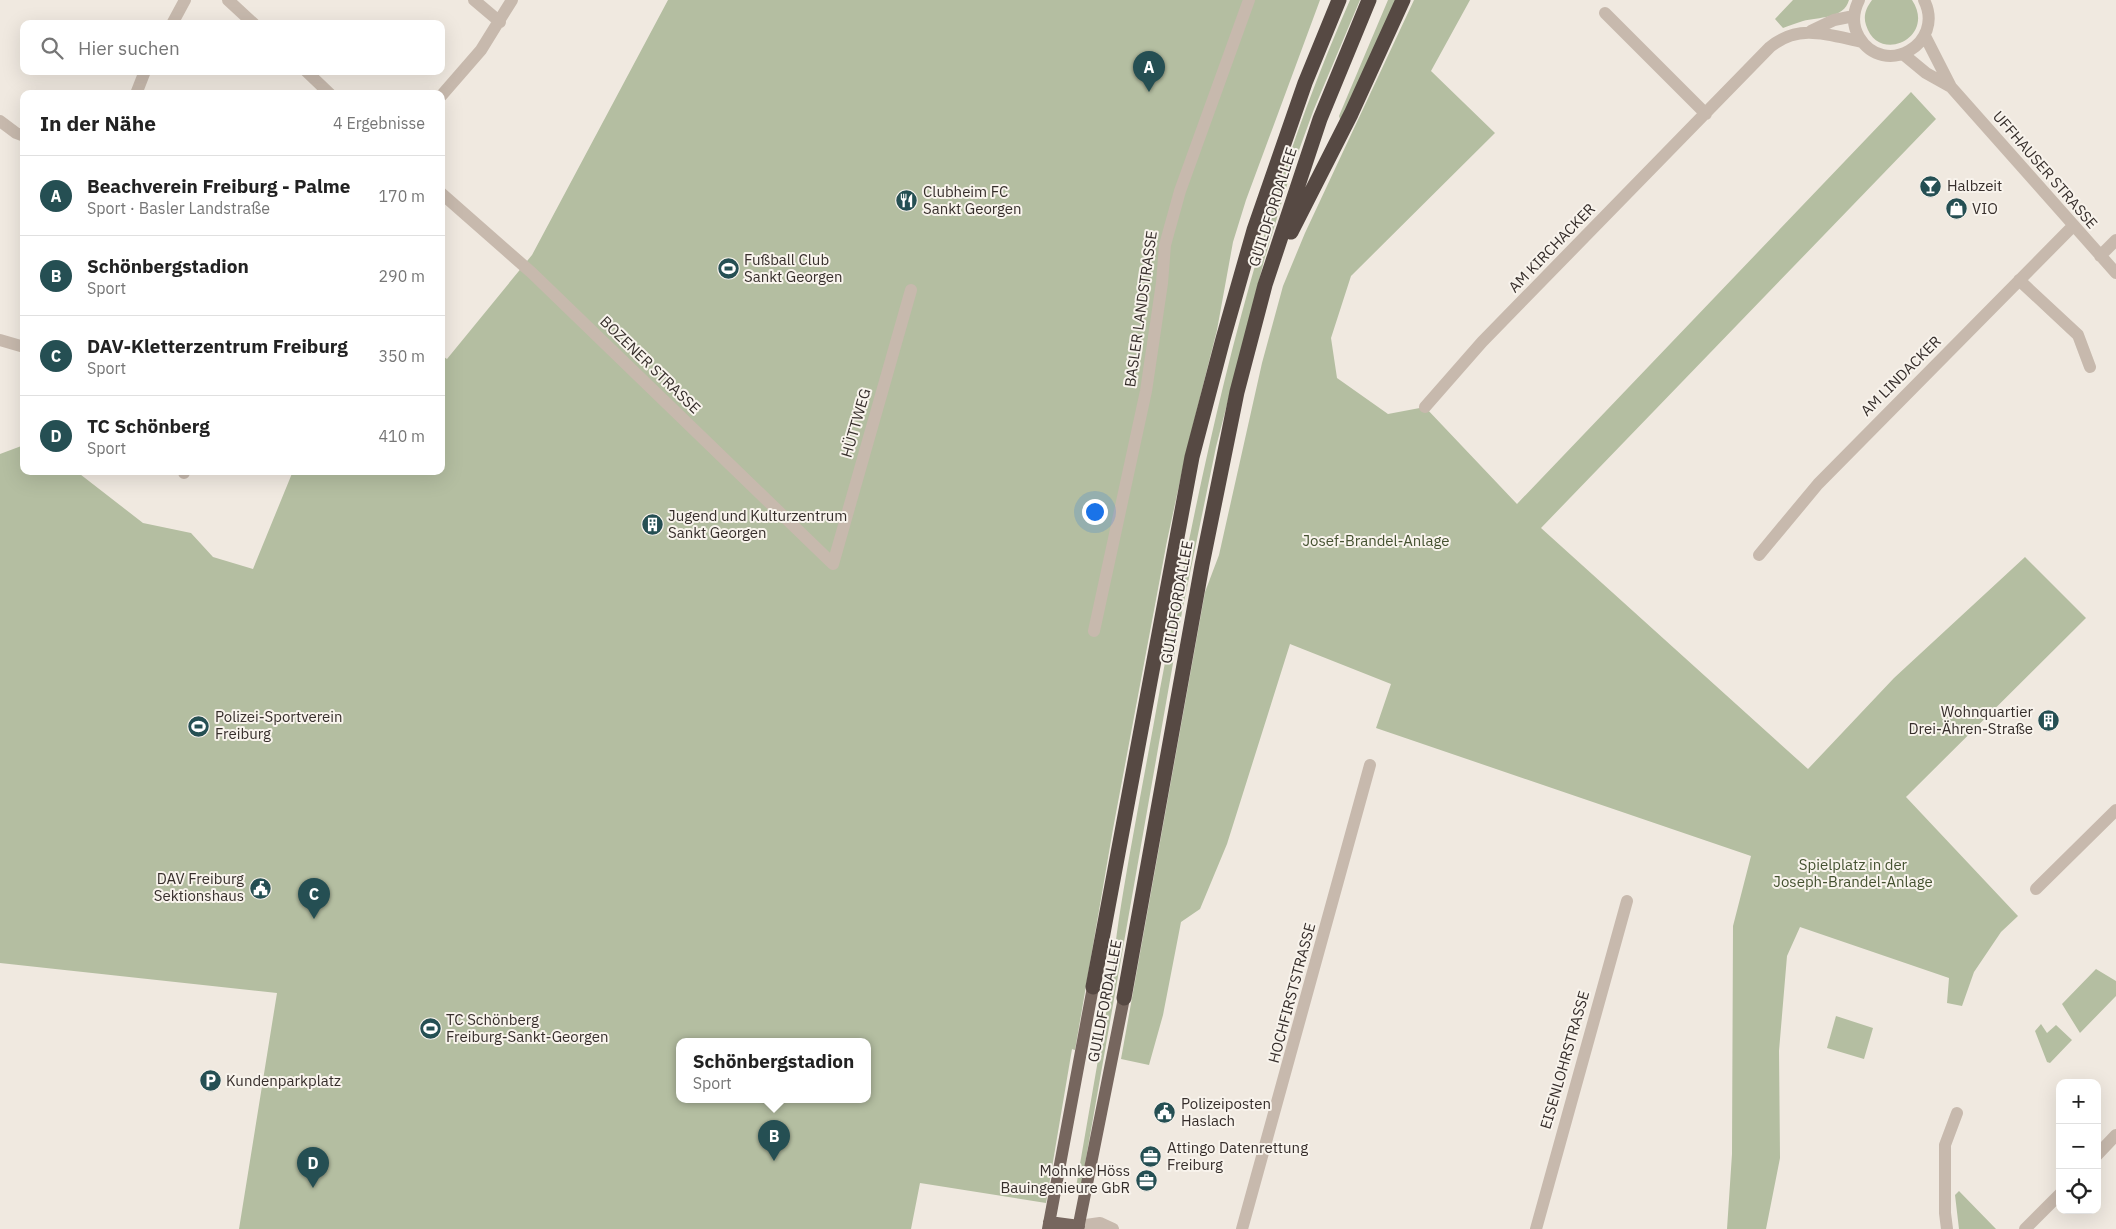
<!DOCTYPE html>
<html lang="de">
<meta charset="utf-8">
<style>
body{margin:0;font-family:"IBM Plex Sans",sans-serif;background:#f6f6f6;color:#222}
.controls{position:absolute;right:15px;bottom:15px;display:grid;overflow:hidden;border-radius:10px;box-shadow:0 5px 20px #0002}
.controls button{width:45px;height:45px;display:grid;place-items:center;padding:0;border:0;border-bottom:1px solid #e0e0e0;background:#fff;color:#222;font:25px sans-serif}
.you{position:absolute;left:1094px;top:511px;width:18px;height:18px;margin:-12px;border:4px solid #fff;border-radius:50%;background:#1a73e8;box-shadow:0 0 0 8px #1a73e833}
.badge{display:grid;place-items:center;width:32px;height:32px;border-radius:50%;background:#254f53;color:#fff;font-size:16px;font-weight:700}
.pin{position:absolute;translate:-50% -41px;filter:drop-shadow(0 1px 2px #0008)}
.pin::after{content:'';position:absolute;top:26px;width:18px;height:15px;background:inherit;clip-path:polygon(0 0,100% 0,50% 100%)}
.popup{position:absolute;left:676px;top:1038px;width:195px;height:65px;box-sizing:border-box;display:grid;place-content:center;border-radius:10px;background:#fff;filter:drop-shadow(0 1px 4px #0005);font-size:16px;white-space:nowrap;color:#767676}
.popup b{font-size:19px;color:#222}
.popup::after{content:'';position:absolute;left:50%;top:100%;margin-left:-10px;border:10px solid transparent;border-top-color:#fff}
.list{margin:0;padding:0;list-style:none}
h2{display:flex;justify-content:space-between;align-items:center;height:65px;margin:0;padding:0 20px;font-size:21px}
h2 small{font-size:16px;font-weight:400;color:#767676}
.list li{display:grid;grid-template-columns:32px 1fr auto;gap:15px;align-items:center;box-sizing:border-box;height:80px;padding:0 20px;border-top:1px solid #e0e0e0}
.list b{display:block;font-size:19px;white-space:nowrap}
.list p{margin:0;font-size:16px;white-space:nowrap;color:#767676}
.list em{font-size:16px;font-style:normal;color:#767676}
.icon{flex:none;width:28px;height:28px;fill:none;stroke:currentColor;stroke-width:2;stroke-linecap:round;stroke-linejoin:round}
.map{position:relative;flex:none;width:2116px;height:1229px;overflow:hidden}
.search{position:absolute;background:#fff;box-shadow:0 5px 20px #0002;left:20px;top:20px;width:425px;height:55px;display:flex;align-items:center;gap:12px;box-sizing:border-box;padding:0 18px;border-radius:10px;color:#767676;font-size:19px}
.panel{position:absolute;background:#fff;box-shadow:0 5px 20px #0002;left:20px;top:90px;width:425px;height:385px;border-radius:10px}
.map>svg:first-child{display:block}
</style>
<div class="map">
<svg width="2116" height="1229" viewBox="0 0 2116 1229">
<rect width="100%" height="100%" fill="#f0e9e0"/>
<!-- green -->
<path fill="#b4bea1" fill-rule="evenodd" d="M 668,0 L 1320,0 L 1246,200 L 1233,242 L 1217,330 L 1186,453 L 1167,541 L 1113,829 L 1075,1050 L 1072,1049 L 1046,1203 L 920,1183 L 911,1229 L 239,1229 L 277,993 L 0,963 L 0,454 L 24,445 L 24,471 L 76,471 L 143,523 L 191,533 L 213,557 L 253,569 L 293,471 L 441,471 L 441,355 L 447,359 L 532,255 ZM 680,1042 L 868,1042 L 868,1100 L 680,1100 Z
M 1350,0 L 1360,0 L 1314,109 L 1291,172 L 1265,257 L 1216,447 L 1182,612 L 1081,1187 L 1076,1187 L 1112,979 C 1115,938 1122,899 1129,858 C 1139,802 1150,745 1160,689 C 1204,454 1253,219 1350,0 Z
M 1388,0 L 1397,0 L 1342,120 L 1340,119 L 1339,116 Z
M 1414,0 L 1470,0 L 1431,71 L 1495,133 L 1351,276 L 1331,338 L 1337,378 L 1388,414 L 1425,407 L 1517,504 L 1911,92 L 1936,119 L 1541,528 L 1808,769 L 1894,678 L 2025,557 L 2086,618 L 1906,797 L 2018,916 L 2001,932 L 1974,972 L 1962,1006 L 1947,1003 L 1949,978 L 1800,927 L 1787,956 L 1779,1051 L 1780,1158 L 1766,1229 L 1727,1229 L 1732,1154 L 1733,926 L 1751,856 L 1376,728 L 1391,684 L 1290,644 L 1227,844 L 1200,909 L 1181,922 L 1163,1015 L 1149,1065 L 1121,1059 L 1205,592 L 1219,555 L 1262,363 L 1283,286 L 1305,233 Z
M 1793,0 L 1849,0 C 1844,19 1818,17 1803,21 C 1796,23 1789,26 1783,28 L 1775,19 Z
M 1872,0 L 1912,0 C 1937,38 1878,65 1866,25 C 1863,16 1866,8 1872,0 Z
M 2096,969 L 2116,981 L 2116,996 L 2080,1033 L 2062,1004 Z
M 1836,1016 L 1873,1028 L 1864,1059 L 1827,1048 Z
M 2041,1024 L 2047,1033 L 2056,1025 L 2072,1040 L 2050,1063 L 2047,1062 L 2035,1031 Z
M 1959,1191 L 1996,1229 L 1959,1229 L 1955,1195 Z"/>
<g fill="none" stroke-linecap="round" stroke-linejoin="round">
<!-- minor -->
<path stroke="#c7b9ad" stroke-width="12" d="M 228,0 L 254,24
M 474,0 L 500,22
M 1859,0 C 1853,12 1852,25 1859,37 C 1884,79 1946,44 1924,0
M 1605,13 L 1706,114
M 172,24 L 185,0
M 1811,31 L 1834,20 L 1854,16
M 1925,36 L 1951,87 L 2116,273
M 1903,54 L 1926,73 L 1951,87
M 306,71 L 330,94
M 136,94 L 145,71
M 441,96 L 481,50 L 512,0
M 0,121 L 16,133 L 24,136
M 441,193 L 532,273 L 833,564 L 911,290
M 2100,256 L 2116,240
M 2019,280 L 2078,335 L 2090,367
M 0,340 L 24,347
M 1425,407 L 1482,342 L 1770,47 C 1799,23 1829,35 1862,42
M 184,473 L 184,471
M 1759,555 L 1818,484 L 2073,226
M 1094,631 L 1146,391 L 1162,283 L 1165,245 L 1180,191 L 1249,0
M 2036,889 L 2116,810
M 2097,1155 L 2116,1135
M 1079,1226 L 1100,1223 L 1113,1229
M 1242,1229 L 1370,765
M 1536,1229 L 1627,901
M 1947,1229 L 1945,1213 L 1945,1145 L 1957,1113
M 2025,1229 L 2060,1194"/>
<!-- major -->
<path stroke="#76665e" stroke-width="12" d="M 1049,1222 L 1079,1226
M 1048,1229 L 1093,987
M 1078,1229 L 1124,998"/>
<!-- highway -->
<path stroke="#564943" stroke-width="15" d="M 1291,232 L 1351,114 L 1403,0
M 1093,987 L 1192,457 L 1223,339 L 1254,230 L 1305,83 L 1339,0
M 1124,998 L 1202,565 L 1237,392 L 1265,285 L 1320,119 L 1369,0"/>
</g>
<!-- icons -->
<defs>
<symbol id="bar-disc" viewBox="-11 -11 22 22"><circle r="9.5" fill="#254f53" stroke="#f8f3ec"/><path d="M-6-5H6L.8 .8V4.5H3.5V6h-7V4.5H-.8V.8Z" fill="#fff"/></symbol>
<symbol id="restaurant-disc" viewBox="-11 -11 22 22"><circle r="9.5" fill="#254f53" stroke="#f8f3ec"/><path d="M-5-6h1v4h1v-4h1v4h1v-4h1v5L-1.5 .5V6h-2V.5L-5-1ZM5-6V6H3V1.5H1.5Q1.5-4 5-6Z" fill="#fff"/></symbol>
<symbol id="shop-disc" viewBox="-11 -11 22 22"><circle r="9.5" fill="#254f53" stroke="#f8f3ec"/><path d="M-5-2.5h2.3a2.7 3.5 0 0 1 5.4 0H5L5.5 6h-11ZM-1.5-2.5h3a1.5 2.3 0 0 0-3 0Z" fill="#fff"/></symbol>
<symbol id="stadium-disc" viewBox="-11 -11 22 22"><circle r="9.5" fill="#254f53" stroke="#f8f3ec"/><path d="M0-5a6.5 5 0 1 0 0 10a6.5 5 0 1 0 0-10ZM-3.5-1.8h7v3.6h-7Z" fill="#fff"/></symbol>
<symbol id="building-disc" viewBox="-11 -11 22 22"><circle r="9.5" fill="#254f53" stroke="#f8f3ec"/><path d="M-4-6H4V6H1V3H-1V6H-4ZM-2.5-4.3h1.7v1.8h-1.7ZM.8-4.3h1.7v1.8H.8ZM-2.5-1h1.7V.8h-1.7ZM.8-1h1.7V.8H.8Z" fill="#fff"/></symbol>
<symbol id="civic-disc" viewBox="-11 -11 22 22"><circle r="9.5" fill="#254f53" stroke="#f8f3ec"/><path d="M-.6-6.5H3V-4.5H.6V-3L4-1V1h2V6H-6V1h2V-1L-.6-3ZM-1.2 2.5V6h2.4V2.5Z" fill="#fff"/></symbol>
<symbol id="parking-disc" viewBox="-11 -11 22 22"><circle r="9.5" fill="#254f53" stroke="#f8f3ec"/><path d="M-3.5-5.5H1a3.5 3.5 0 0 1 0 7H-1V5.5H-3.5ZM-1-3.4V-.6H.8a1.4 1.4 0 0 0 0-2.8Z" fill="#fff"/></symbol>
<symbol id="office-disc" viewBox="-11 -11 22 22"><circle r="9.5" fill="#254f53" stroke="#f8f3ec"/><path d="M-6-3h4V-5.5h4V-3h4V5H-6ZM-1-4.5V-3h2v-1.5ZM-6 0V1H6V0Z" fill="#fff"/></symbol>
</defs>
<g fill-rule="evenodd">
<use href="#bar-disc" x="1918" y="174" width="25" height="25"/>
<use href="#restaurant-disc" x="894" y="188" width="25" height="25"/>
<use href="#shop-disc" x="1944" y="196" width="25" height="25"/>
<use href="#stadium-disc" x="716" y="256" width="25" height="25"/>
<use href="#building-disc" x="640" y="512" width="25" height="25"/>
<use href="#building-disc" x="2036" y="708" width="25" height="25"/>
<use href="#stadium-disc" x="186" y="714" width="25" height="25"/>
<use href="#civic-disc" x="248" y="876" width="25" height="25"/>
<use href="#stadium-disc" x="418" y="1016" width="25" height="25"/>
<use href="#parking-disc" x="198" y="1068" width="25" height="25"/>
<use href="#civic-disc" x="1152" y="1100" width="25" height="25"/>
<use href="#office-disc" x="1138" y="1144" width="25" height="25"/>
<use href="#office-disc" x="1134" y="1168" width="25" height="25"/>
</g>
<g text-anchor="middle" stroke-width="4" stroke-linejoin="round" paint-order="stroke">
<!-- street labels -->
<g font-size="15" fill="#362e2b" stroke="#f8f3ec">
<text transform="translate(2045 170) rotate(49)" y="5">UFFHAUSER STRASSE</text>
<text transform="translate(1273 207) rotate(-72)" y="5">GUILDFORDALLEE</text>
<text transform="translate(1552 248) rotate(-46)" y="5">AM KIRCHACKER</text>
<text transform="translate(1141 309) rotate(-82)" y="5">BASLER LANDSTRASSE</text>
<text transform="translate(650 365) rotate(44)" y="5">BOZENER STRASSE</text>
<text transform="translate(1901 376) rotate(-45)" y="5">AM LINDACKER</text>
<text transform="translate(856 423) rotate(-74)" y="5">HÜTTWEG</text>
<text transform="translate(1177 602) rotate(-80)" y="5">GUILDFORDALLEE</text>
<text transform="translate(1292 993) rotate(-75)" y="5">HOCHFIRSTSTRASSE</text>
<text transform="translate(1105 1001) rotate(-79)" y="5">GUILDFORDALLEE</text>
<text transform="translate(1565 1060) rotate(-74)" y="5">EISENLOHRSTRASSE</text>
</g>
<!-- poi labels -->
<g font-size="15" fill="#362e2b" stroke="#f8f3ec" text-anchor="start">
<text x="1947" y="191">Halbzeit</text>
<text x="923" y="197">Clubheim FC<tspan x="923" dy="17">Sankt Georgen</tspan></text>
<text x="1972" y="214">VIO</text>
<text x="744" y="265">Fußball Club<tspan x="744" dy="17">Sankt Georgen</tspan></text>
<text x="668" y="521">Jugend und Kulturzentrum<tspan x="668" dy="17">Sankt Georgen</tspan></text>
<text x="2033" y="717" text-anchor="end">Wohnquartier<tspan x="2033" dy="17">Drei-Ähren-Straße</tspan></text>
<text x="215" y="722">Polizei-Sportverein<tspan x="215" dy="17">Freiburg</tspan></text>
<text x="244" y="884" text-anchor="end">DAV Freiburg<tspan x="244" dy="17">Sektionshaus</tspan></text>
<text x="446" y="1025">TC Schönberg<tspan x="446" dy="17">Freiburg-Sankt-Georgen</tspan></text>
<text x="226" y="1086">Kundenparkplatz</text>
<text x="1181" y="1109">Polizeiposten<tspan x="1181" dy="17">Haslach</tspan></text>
<text x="1167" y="1153">Attingo Datenrettung<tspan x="1167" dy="17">Freiburg</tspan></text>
<text x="1130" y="1176" text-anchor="end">Mohnke Höss<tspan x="1130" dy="17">Bauingenieure GbR</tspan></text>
</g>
<!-- park labels -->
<g font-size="15" fill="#455231" stroke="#f8f3ec">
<text x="1376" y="546">Josef-Brandel-Anlage</text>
<text x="1853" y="870">Spielplatz in der<tspan x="1853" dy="17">Joseph-Brandel-Anlage</tspan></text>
</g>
</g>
</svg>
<div class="controls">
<button>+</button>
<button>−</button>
<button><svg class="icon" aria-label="locate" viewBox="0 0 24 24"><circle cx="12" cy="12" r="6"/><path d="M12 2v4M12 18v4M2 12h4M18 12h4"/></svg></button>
</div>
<div class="you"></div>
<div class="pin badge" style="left:1149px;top:92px">A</div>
<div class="pin badge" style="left:774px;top:1161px">B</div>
<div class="popup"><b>Schönbergstadion</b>Sport</div>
<div class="pin badge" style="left:314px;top:919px">C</div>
<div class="pin badge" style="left:313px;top:1188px">D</div>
<div class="search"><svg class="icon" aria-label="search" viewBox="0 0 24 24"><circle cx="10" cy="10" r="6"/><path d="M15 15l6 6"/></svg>Hier suchen</div>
<section class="panel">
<h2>In der Nähe<small>4 Ergebnisse</small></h2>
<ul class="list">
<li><span class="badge">A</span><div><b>Beachverein Freiburg - Palme</b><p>Sport · Basler Landstraße</p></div><em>170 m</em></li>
<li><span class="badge">B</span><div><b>Schönbergstadion</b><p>Sport</p></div><em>290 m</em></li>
<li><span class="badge">C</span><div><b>DAV-Kletterzentrum Freiburg</b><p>Sport</p></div><em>350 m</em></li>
<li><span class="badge">D</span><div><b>TC Schönberg</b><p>Sport</p></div><em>410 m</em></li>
</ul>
</section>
</div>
